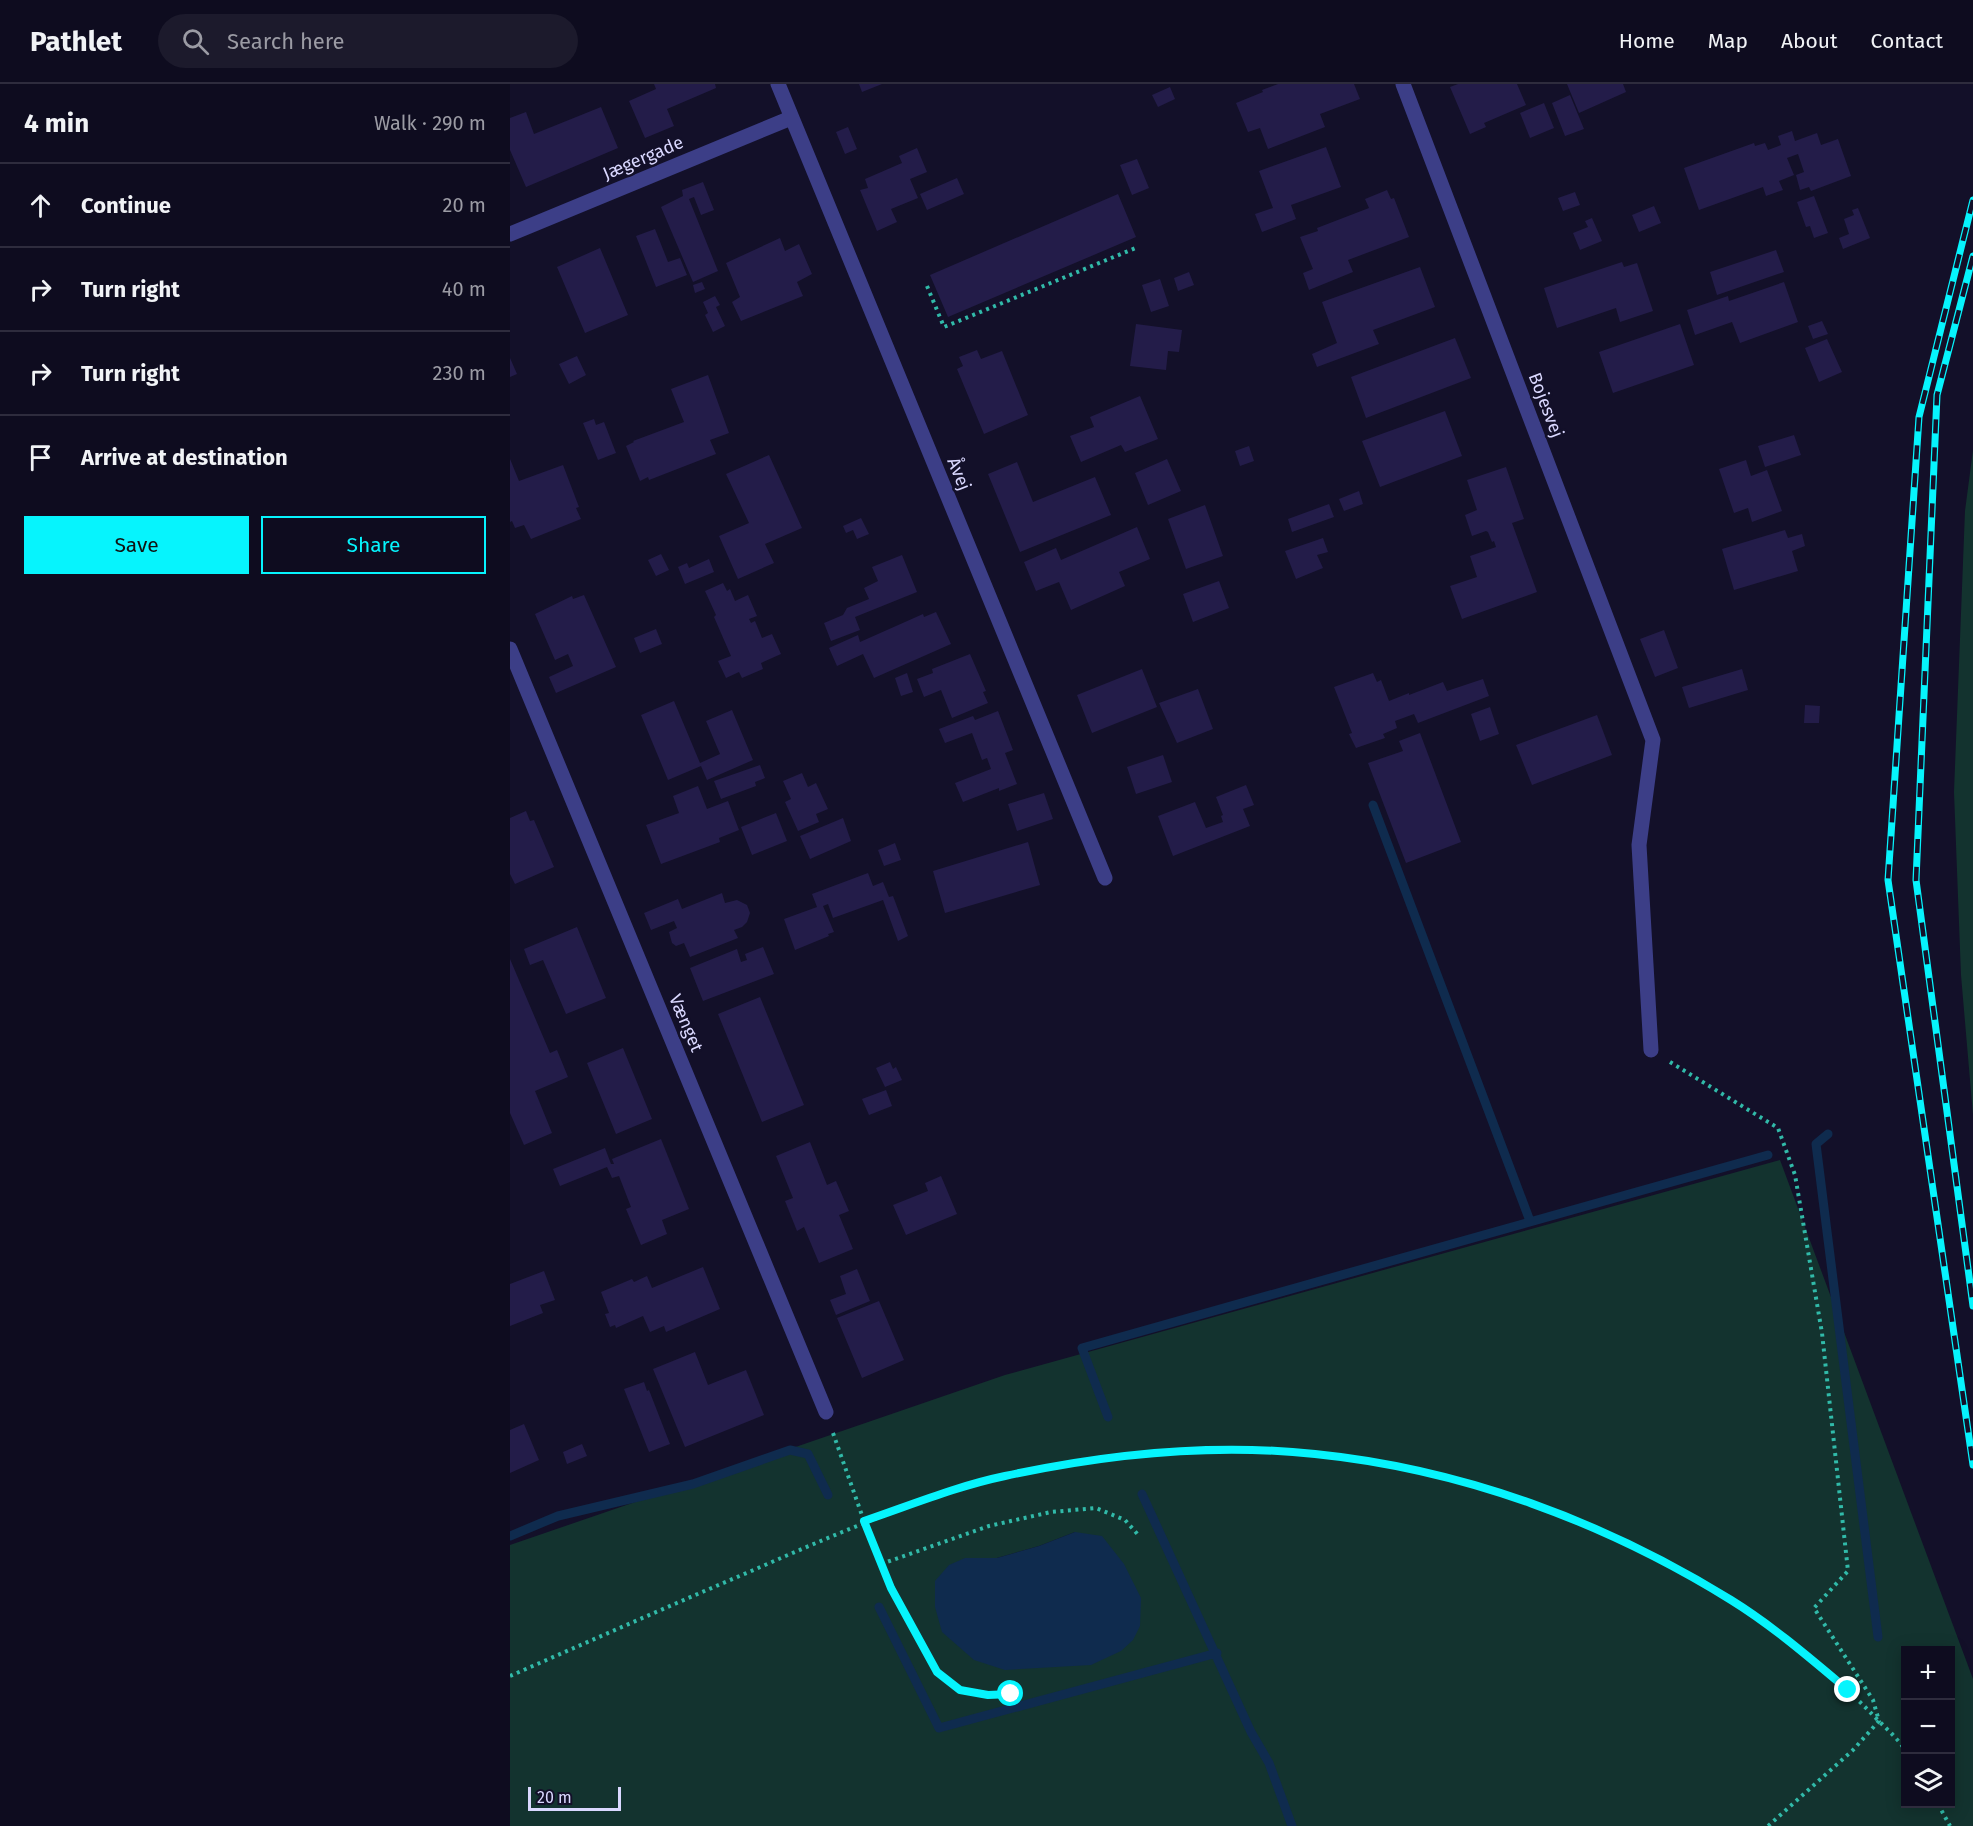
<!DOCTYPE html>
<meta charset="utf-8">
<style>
body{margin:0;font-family:"Fira Sans",sans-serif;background:#1c1a2c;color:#f1f3f6}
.controls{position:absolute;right:18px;bottom:18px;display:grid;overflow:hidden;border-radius:0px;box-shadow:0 3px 15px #0003}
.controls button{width:54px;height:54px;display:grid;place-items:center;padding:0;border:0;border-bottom:2px solid #2e2c3d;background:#0e0c1f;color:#f1f3f6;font:30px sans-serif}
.scale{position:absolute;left:18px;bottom:15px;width:93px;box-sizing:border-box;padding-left:6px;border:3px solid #dad8ff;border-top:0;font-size:16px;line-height:21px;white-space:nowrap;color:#dad8ff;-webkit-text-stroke:4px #131029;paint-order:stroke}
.stop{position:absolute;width:18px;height:18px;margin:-14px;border:4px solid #06f4fd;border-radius:50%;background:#fff}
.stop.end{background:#06f4fd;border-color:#fff;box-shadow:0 2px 6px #0008}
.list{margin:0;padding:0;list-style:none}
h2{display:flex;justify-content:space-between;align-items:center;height:78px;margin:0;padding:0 24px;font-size:26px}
h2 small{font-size:20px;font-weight:400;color:#9b9ba4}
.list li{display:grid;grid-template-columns:39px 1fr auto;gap:18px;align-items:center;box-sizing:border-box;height:84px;padding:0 24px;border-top:2px solid #2e2c3d}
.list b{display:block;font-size:22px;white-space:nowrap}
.list em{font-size:20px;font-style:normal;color:#9b9ba4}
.actions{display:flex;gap:12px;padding:18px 24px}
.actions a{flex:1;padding:14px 0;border:2px solid #06f4fd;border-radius:0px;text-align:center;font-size:21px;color:#06f4fd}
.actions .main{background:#06f4fd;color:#111}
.icon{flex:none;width:33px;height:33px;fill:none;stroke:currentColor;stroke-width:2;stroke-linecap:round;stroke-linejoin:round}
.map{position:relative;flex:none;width:1463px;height:1742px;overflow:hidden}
header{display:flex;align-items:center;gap:36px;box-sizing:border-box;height:84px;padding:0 30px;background:#0e0c1f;border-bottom:2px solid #2e2c3d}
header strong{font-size:28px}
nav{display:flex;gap:33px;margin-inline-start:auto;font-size:21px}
.search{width:420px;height:54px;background:#1c1a2c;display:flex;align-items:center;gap:15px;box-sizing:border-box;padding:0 21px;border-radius:33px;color:#9b9ba4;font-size:22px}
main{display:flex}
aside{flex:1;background:#0e0c1f}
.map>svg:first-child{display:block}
</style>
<header>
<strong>Pathlet</strong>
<div class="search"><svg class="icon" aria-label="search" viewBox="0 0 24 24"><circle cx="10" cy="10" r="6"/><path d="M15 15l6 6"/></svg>Search here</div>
<nav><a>Home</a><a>Map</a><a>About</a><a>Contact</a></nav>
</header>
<main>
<aside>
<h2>4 min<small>Walk · 290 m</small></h2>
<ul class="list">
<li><svg class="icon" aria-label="ahead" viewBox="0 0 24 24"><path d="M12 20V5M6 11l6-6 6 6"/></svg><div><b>Continue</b></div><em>20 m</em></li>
<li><svg class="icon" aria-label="right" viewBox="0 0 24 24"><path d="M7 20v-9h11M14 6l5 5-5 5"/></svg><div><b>Turn right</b></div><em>40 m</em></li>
<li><svg class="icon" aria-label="right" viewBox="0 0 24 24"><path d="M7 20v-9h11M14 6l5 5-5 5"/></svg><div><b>Turn right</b></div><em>230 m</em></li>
<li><svg class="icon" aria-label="arrive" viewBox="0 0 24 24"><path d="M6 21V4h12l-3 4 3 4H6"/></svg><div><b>Arrive at destination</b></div></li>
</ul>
<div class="actions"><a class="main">Save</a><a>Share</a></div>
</aside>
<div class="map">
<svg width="1463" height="1742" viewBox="0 0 1463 1742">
<rect width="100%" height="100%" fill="#131029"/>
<!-- green -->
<path fill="#13332f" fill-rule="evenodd" d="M 1463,366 L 1463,1031 L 1451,891 L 1444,708 L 1455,427 Z
M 1270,1076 L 1463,1595 L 1463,1742 L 0,1742 L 0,1461 L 495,1291 ZM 565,1448 L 581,1581 L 455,1474 L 487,1474 L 529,1462 ZM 1396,1566 L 1440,1566 L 1440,1720 L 1396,1720 Z"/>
<!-- water -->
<path fill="#0f2b4e" d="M 565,1448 L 592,1452 L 614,1480 L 631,1514 L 630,1542 L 623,1556 L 611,1567 L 581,1581 L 495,1586 L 464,1576 L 432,1548 L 425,1523 L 425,1497 L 439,1481 L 455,1474 L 487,1474 L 529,1462 Z"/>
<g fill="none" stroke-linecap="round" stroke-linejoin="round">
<!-- stream -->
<path stroke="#0f2b4e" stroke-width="9" d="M 863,721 L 1020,1137
M 1318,1050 L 1306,1060 L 1368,1553
M 598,1333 L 572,1264 L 1258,1071
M 632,1410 L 741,1648 L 759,1679 L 782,1742
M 0,1452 L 48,1432 L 183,1400 L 280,1366 L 298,1370 L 318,1411
M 369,1523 L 429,1644 L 707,1569"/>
</g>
<!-- building -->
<path fill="#231c49" d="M 144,0 L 205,0 L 206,4 L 157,25 L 164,42 L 135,54 L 119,17 L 146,5 Z
M 349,0 L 372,0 L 352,8 Z
M 768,0 L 844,0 L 850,15 L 810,30 L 815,43 L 758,65 L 750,44 L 738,48 L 726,19 L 753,8 L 752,6 Z
M 948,0 L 1007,0 L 1016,21 L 974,39 L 976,43 L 960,50 L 940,3 Z
M 1057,0 L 1113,0 L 1116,8 L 1069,29 Z
M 660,3 L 665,15 L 648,23 L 642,11 Z
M 1060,11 L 1074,45 L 1055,52 L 1042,19 Z
M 1034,19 L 1044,44 L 1020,54 L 1010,29 Z
M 91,23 L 108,64 L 16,103 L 0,66 L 0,34 L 16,28 L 24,50 Z
M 338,43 L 347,65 L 335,70 L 326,48 Z
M 1282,47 L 1285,57 L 1307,49 L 1311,61 L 1328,55 L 1341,92 L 1301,107 L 1299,103 L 1290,106 L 1286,91 L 1294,88 L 1288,70 L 1277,74 L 1284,91 L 1269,97 L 1273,106 L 1256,112 L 1253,103 L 1189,126 L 1174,84 L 1244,59 L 1245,62 L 1255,59 L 1258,66 L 1271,61 L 1268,52 Z
M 816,63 L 831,103 L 781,121 L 786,135 L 752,148 L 745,130 L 763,124 L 749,87 Z
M 407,64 L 417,88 L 400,95 L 408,114 L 381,125 L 387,138 L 367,147 L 350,106 L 358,104 L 355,95 L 392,79 L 389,72 Z
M 627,75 L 639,104 L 622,111 L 610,81 Z
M 447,94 L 454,110 L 417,126 L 410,110 Z
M 193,98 L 204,126 L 191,131 L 184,113 L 179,115 L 208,187 L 183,198 L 151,123 L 173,112 L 172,106 Z
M 877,106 L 881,115 L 884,114 L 899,153 L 838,176 L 843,188 L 799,206 L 793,189 L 803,185 L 790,153 L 808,147 L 807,144 L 859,124 L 855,115 Z
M 1065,108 L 1070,121 L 1053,127 L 1048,114 Z
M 608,110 L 626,153 L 438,233 L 420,191 Z
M 1304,112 L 1318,149 L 1304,154 L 1300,142 L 1296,143 L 1287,118 Z
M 1144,122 L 1151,139 L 1129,148 L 1122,131 Z
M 1348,124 L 1360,154 L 1333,165 L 1329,154 L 1339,150 L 1334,135 L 1344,131 L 1342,126 Z
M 1082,134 L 1092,157 L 1070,166 L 1063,149 L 1078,143 L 1075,137 Z
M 145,145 L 158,178 L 170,174 L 177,191 L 146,203 L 126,152 Z
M 270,154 L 275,167 L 289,160 L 302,190 L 287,198 L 293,212 L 231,237 L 222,218 L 230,213 L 216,179 Z
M 90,164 L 118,231 L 75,249 L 47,183 Z
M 1266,166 L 1274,188 L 1207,211 L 1200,188 Z
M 1112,178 L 1114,183 L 1127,179 L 1143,227 L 1110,238 L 1106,224 L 1047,244 L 1034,204 Z
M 910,183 L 925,223 L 863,246 L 869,260 L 807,283 L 802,270 L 827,259 L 812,218 Z
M 679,188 L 684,201 L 668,207 L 664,194 Z
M 650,195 L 659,222 L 641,228 L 632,201 Z
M 192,198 L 195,205 L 185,209 L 183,201 Z
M 1274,198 L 1288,238 L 1230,259 L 1222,238 L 1185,251 L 1177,226 L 1218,212 L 1219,217 Z
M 205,212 L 210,221 L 206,223 L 215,242 L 203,248 L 195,231 L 198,229 L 193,218 Z
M 1312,237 L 1318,250 L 1303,255 L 1298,242 Z
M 626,240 L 672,246 L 669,268 L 658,267 L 656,286 L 620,282 Z
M 1170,240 L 1184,281 L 1103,309 L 1089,268 Z
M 945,254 L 961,294 L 856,334 L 841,293 Z
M 1317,255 L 1332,288 L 1309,298 L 1295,264 Z
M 467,266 L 471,275 L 492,267 L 518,331 L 474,350 L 447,285 L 453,282 L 449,273 Z
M 67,272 L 76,291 L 59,300 L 49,280 Z
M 0,274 L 7,290 L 0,293 Z
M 198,291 L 219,349 L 200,356 L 206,370 L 139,396 L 138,393 L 130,397 L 116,362 L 124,358 L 123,357 L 174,338 L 161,305 Z
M 630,312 L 648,355 L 615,368 L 611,361 L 571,378 L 560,352 L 584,343 L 580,333 Z
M 935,327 L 952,372 L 870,403 L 852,357 Z
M 84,335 L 86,341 L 94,338 L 106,369 L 88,376 L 73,339 Z
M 1284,351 L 1291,371 L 1255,383 L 1248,362 Z
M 739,362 L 744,377 L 730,382 L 725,367 Z
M 259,371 L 292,444 L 255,460 L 264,479 L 228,495 L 209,452 L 239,439 L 216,390 Z
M 0,375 L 9,397 L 53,381 L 69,423 L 66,424 L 71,435 L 21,455 L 14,441 L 5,444 L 2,437 L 0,438 Z
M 657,375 L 671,407 L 638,421 L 625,389 Z
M 1236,376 L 1241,392 L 1257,386 L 1272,427 L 1242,438 L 1238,424 L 1224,429 L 1209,385 Z
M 507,378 L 523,418 L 585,393 L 601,431 L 510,468 L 478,390 Z
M 996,383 L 1014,435 L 1002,439 L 1027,508 L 952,535 L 940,502 L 967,493 L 960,472 L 986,463 L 984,457 L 982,458 L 978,448 L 976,447 L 962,452 L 955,431 L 967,426 L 957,396 Z
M 849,407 L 853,420 L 834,427 L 829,415 Z
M 819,420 L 824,433 L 782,448 L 778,435 Z
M 695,421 L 713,472 L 676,485 L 658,435 Z
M 351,434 L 359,450 L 347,455 L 343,446 L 336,449 L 333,442 Z
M 627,443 L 640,475 L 609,488 L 615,502 L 561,526 L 549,498 L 526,507 L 514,478 L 546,464 L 551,476 Z
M 1275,446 L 1278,454 L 1292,450 L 1295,462 L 1282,467 L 1288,487 L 1224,506 L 1212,465 Z
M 813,454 L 818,468 L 807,471 L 813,484 L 786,495 L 775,467 Z
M 151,470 L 159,486 L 146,492 L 138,476 Z
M 392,471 L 407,508 L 345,533 L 350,546 L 321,557 L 314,539 L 333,531 L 337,524 L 359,515 L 354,504 L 368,497 L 362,483 Z
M 199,475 L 204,488 L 175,500 L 168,483 L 177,479 L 179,484 Z
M 709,497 L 719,524 L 683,538 L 673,510 Z
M 213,499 L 217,507 L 220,505 L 225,517 L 238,511 L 247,532 L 239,535 L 241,539 L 245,537 L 252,554 L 262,550 L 271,570 L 251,579 L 253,585 L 232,594 L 229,588 L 216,594 L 208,577 L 221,572 L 204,533 L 206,531 L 195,507 Z
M 74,511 L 106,583 L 46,609 L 39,593 L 63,582 L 58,570 L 45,576 L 25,530 L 62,512 L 63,515 Z
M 426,528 L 441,560 L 364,594 L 353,570 L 327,582 L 319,564 L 348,551 L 350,558 L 413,530 L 414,533 Z
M 146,545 L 152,560 L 130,569 L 124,554 Z
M 1154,546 L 1168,584 L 1145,593 L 1130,555 Z
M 460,570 L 476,607 L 473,608 L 478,619 L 442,634 L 431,606 L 414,613 L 407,595 L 423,589 L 422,585 Z
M 632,585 L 647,623 L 582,649 L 567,611 Z
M 1232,585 L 1238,606 L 1179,624 L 1172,603 Z
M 397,589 L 403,608 L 391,612 L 385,594 Z
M 863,589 L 867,598 L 871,596 L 879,617 L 899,609 L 899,611 L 933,598 L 937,607 L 973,595 L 979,612 L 908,639 L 904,630 L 885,637 L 887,644 L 873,650 L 875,654 L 846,664 L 839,650 L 842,649 L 824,603 Z
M 688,605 L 703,645 L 667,659 L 649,619 Z
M 164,617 L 190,679 L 210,670 L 196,637 L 222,626 L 243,676 L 197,696 L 191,682 L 158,696 L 131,631 Z
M 1295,621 L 1310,622 L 1309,639 L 1294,639 Z
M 980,623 L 989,650 L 970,657 L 961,630 Z
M 488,627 L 503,666 L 495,669 L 507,700 L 489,707 L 489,704 L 453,718 L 445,699 L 481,685 L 477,674 L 472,676 L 462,649 L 435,659 L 429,645 L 463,632 L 465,636 Z
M 1087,631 L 1102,671 L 1022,701 L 1006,661 Z
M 910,649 L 951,758 L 896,779 L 858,679 L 893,667 L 889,657 Z
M 653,671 L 662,698 L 626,710 L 617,683 Z
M 250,681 L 255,694 L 245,698 L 246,702 L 211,715 L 204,697 Z
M 292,689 L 298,703 L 306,699 L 318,725 L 306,730 L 309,738 L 288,747 L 275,718 L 281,715 L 273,697 Z
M 736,701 L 744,721 L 733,725 L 740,742 L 663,772 L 648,732 L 685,718 L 696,744 L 713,738 L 711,732 L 713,731 L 706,713 Z
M 188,702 L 197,725 L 218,717 L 229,746 L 209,754 L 210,758 L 151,780 L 136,741 L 169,729 L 163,712 Z
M 534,709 L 543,735 L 507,747 L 498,720 Z
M 16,727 L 20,737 L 24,736 L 44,783 L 5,800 L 0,790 L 0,734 Z
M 266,729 L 277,757 L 242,771 L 231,743 Z
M 333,734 L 341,757 L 300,775 L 290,752 Z
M 518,758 L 530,801 L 435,829 L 423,787 Z
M 385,759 L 391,776 L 374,782 L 368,766 Z
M 358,789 L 363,802 L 373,798 L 379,813 L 383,812 L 398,852 L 388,857 L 373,816 L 323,834 L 318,820 L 313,822 L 324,848 L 318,850 L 319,852 L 285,866 L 274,835 L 307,823 L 302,810 Z
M 212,809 L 215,819 L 227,816 L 237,821 L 240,829 L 237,838 L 232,843 L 224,846 L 228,854 L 180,873 L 174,859 L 166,862 L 162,859 L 159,848 L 167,844 L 164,837 L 141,846 L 134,829 L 168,815 L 172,825 Z
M 67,843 L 96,914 L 56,930 L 33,876 L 20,881 L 14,865 Z
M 253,863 L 264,890 L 193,917 L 180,884 L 227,865 L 231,878 L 237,876 L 235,870 Z
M 0,875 L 40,969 L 47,966 L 58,993 L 25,1007 L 42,1049 L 14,1061 L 0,1029 Z
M 250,913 L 294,1021 L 252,1038 L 208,930 Z
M 113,964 L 142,1035 L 106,1050 L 77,979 Z
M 380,978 L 383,985 L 386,983 L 392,996 L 375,1003 L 366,984 Z
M 376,1006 L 382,1022 L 359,1031 L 352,1015 Z
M 151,1055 L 179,1125 L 152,1136 L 157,1150 L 131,1161 L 116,1125 L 121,1123 L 109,1092 L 102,1094 L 97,1083 L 50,1102 L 43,1085 L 95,1064 L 101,1080 L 104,1080 L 102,1075 Z
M 300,1058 L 317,1101 L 326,1097 L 339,1127 L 329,1131 L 343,1165 L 309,1179 L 294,1143 L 287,1147 L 275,1117 L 283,1114 L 266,1072 Z
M 431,1092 L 447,1130 L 396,1151 L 383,1121 L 418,1107 L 415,1099 Z
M 193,1183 L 210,1225 L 156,1248 L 154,1242 L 140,1248 L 133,1232 L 106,1244 L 105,1241 L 100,1243 L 95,1230 L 99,1229 L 91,1208 L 122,1195 L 124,1198 L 137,1192 L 142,1204 Z
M 347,1185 L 360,1217 L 326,1231 L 320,1216 L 336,1210 L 330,1192 Z
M 34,1187 L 45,1216 L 30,1221 L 33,1229 L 0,1242 L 0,1200 Z
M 369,1217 L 394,1276 L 352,1294 L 327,1234 Z
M 185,1268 L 198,1301 L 236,1286 L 254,1331 L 175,1363 L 143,1285 Z
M 134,1298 L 137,1307 L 139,1306 L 160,1360 L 139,1368 L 114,1305 Z
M 14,1340 L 29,1376 L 0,1389 L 0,1346 Z
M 72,1360 L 77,1372 L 57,1380 L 53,1368 Z"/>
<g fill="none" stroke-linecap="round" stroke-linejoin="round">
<!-- path -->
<path stroke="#31baa9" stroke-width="4" stroke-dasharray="3 4.5" stroke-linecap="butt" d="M 417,202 L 434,243 L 628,163
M 1160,978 L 1268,1044 L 1285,1091 L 1312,1249 L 1338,1487 L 1304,1524 L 1363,1616 L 1369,1637 L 1343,1666 L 1258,1742
M 323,1349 L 354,1437 L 381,1505 L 427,1588 L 450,1606 L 478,1611 L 501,1610
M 371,1480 L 479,1442 L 541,1428 L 586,1424 L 615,1436 L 630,1453
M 0,1592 C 80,1557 159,1522 239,1488 C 321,1452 402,1417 489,1393 C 528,1383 569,1377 610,1373 C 739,1359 863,1369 988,1407 C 1037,1422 1084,1444 1129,1465 C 1213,1504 1295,1562 1360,1628 C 1372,1641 1386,1652 1396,1667
M 1428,1720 L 1440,1742"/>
<!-- minor -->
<path stroke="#3c3e87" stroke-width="15" d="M 268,0 L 595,794
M 893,0 L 1143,656 L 1129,761 L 1141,966
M 0,150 L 281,34
M 0,565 L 316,1328"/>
<defs>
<path id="rail" d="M 1463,116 L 1409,333 L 1378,796 L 1463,1381
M 1463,172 L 1427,311 L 1406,796 L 1463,1222"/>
</defs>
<!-- rail casing -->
<use href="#rail" stroke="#06f4fd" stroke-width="7"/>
<!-- rail -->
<use href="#rail" stroke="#131029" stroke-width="4.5" stroke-dasharray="14" stroke-linecap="butt"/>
</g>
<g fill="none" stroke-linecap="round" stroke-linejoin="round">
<!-- route -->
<path stroke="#06f4fd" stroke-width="8" d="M 501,1610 L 478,1611 L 450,1606 L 427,1588 L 381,1504 L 354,1437 C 401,1421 447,1402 495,1392 C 596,1370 702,1359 805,1370 C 953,1385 1095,1438 1221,1516 C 1263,1542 1301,1575 1338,1606"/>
</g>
<g text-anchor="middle" stroke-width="5" stroke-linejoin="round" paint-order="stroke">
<!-- street labels -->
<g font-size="18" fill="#dad8ff" stroke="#131029">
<text transform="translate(133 74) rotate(-23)" y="6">Jægergade</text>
<text transform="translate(1036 321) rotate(69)" y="6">Bojesvej</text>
<text transform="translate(449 390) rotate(68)" y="6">Åvej</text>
<text transform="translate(176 939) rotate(67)" y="6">Vænget</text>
</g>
</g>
</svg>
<div class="controls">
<button>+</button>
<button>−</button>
<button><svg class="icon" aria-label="layers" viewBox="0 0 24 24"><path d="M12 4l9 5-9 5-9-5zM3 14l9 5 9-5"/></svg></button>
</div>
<div class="scale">20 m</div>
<div class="stop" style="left:501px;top:1610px"></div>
<div class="stop end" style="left:1338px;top:1606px"></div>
</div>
</main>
